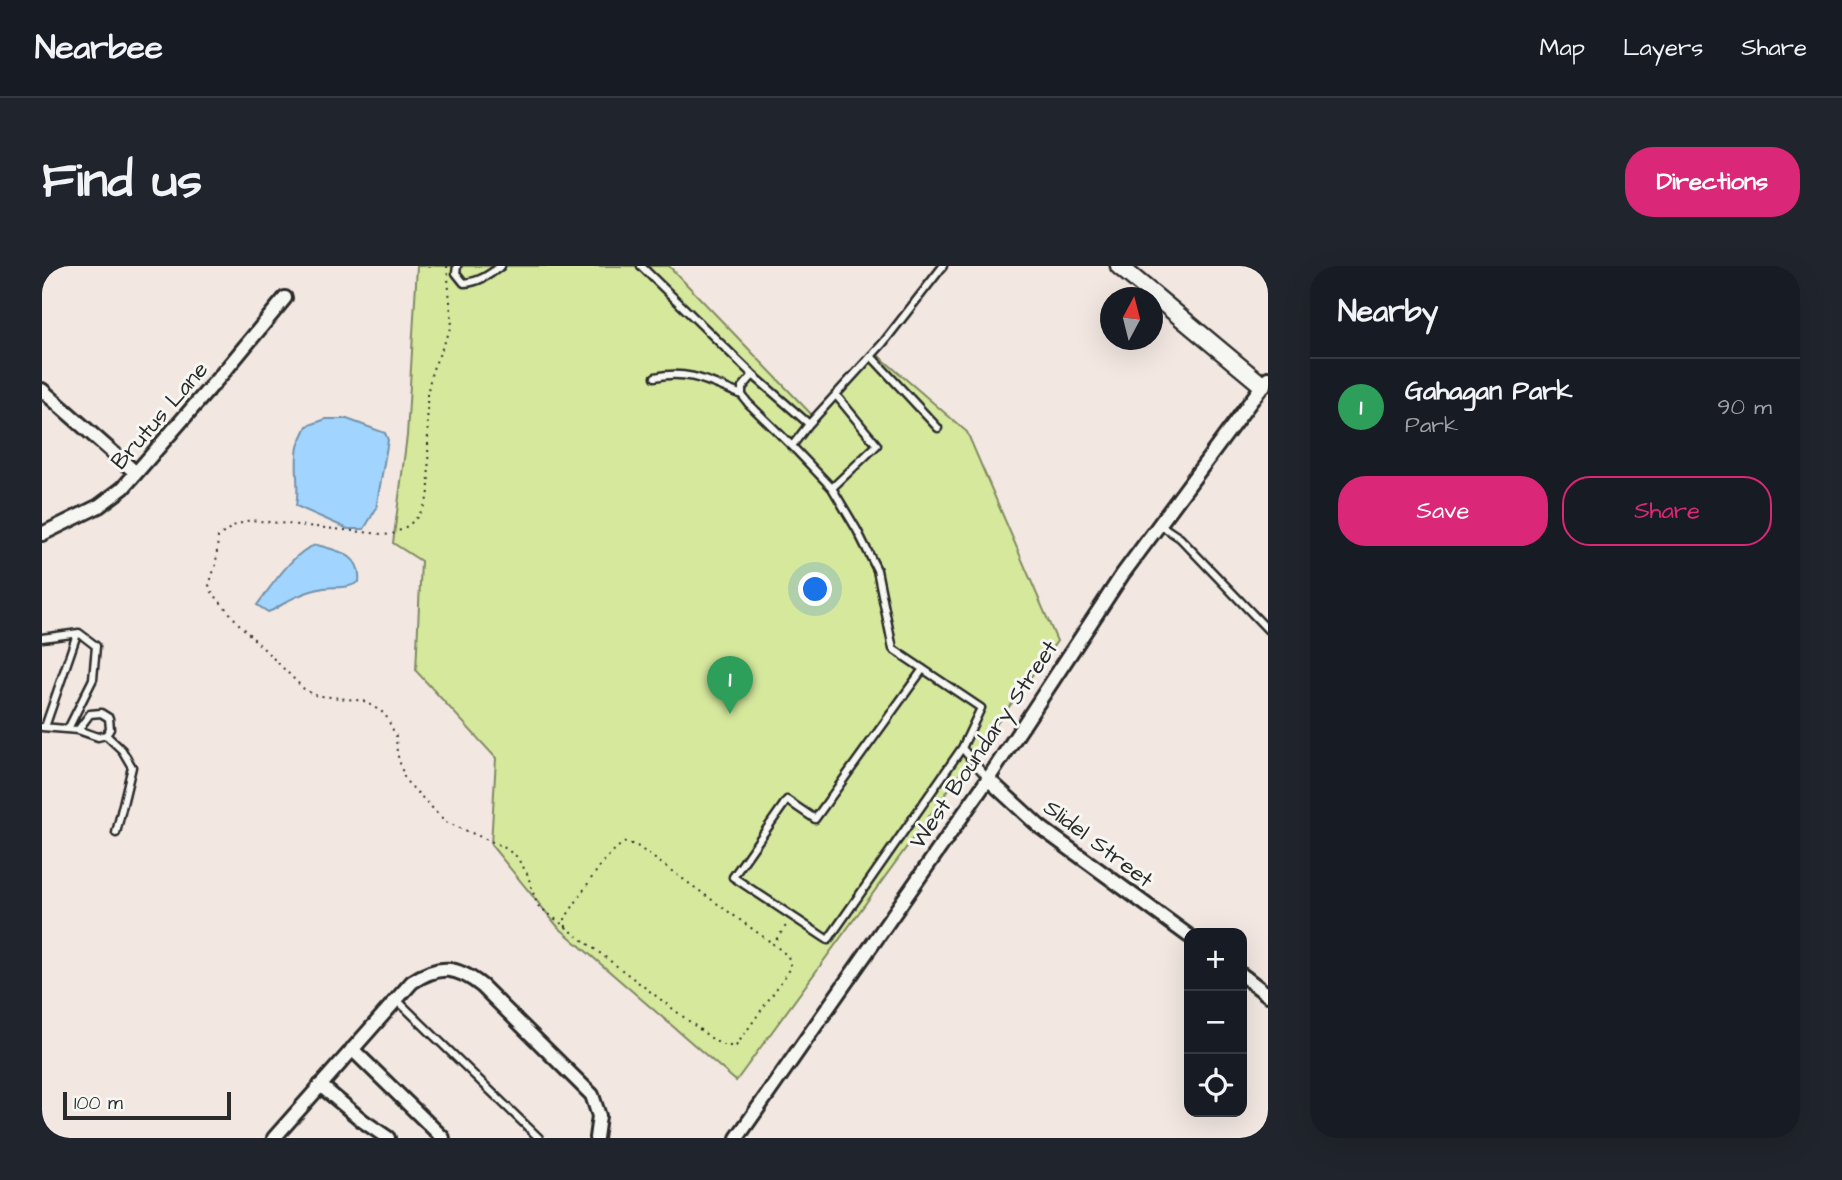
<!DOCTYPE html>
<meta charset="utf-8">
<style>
body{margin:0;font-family:"Architects Daughter",sans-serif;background:#20242c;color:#f1f3f6}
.controls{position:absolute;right:21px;bottom:21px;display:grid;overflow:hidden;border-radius:14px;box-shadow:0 7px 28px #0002}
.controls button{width:63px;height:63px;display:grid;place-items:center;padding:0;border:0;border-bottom:2px solid #363941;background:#171b24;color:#f1f3f6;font:35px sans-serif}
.compass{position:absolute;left:1058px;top:21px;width:63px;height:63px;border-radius:50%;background:#171b24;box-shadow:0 7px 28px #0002;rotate:7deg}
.scale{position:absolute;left:21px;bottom:18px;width:168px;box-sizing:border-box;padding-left:7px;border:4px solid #2b2b2b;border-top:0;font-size:19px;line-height:24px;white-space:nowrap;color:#2b2b2b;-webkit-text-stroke:5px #f6f6f2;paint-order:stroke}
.you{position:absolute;left:774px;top:324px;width:24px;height:24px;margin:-18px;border:5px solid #fff;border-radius:50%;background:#1a73e8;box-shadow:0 0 0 10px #1a73e833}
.badge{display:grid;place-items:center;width:46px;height:46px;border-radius:50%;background:#db2777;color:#fff;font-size:23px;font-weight:700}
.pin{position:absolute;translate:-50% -58px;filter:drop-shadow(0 2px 4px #0008)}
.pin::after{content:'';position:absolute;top:37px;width:24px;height:21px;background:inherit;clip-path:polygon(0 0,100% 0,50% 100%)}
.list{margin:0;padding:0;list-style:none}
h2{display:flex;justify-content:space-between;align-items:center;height:91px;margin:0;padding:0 28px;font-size:30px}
h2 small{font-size:23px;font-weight:400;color:#9ea1a6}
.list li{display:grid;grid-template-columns:46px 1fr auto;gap:21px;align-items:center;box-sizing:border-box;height:98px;padding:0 28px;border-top:2px solid #363941}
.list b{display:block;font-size:26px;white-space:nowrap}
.list p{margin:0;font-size:23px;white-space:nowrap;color:#9ea1a6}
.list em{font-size:23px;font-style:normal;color:#9ea1a6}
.actions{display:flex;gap:14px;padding:21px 28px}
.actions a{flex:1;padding:16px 0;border:2px solid #db2777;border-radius:28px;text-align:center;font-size:24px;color:#db2777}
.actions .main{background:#db2777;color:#fff}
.icon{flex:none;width:38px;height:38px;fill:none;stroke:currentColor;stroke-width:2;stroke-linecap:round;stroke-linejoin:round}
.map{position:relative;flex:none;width:1226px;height:872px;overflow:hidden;border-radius:28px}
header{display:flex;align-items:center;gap:42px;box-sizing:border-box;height:98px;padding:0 35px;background:#171b24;border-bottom:2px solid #363941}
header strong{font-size:33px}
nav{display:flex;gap:38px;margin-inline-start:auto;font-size:24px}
.intro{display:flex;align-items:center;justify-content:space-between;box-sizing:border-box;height:168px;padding:0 42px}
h1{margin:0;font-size:49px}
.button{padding:18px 32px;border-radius:28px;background:#db2777;color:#fff;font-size:24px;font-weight:700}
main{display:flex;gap:42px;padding:0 42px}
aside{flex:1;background:#171b24;border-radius:28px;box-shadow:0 7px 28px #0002}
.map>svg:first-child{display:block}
</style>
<header>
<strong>Nearbee</strong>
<nav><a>Map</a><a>Layers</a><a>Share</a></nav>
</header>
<div class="intro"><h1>Find us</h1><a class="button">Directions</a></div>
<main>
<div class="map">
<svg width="1226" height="872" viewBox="0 0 1226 872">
<rect width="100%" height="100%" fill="#f2e7e1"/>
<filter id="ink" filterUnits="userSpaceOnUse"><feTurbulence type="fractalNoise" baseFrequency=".0143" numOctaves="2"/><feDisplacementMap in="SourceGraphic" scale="14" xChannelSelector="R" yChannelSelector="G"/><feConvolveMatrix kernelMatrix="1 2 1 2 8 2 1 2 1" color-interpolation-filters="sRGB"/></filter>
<g filter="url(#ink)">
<!-- green -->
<path fill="#d5e89c" stroke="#808a64" stroke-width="2" d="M 375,0 L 627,0 L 771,150 L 830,84 L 925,166 L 1015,375 L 694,815 L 516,661 L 449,579 L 454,492 L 374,405 L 379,295 L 351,277 L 365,170 Z"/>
<!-- water -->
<path fill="#a1d5ff" stroke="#7291aa" stroke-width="2" d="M 284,153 L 305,153 L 343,167 L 346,174 L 334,243 L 322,263 L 306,263 L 254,240 C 258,219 252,201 256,181 C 258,174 262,167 265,160 Z
M 275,279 C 296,285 320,288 317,316 C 301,325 290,318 273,324 C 265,326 247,333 241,338 C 235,341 233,344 226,346 L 215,339 C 228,322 254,282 275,279 Z"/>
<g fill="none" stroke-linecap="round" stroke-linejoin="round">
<defs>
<path id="service" d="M 415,0 L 414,7 L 422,17 C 437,16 447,9 459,0
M 599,0 L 711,109 L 767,158 L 750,180 L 790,222 L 815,264 L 835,304 L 851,383 L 939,442 L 920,482 L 946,513
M 829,90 L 896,162
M 613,111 C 647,103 669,117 700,129 L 706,137 L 750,180
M 700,129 L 700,122 L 711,109
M 767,158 L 841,77 L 901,0
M 790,222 L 835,179 L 794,129
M 1117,258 L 1138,272 L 1226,364
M 0,372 L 37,367 L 54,380 L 51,413 L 26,463
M 881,403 L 773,553 L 745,534 L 691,611 L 786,674 L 920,482
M 0,461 L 36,464 L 56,471 L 64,469 L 68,463 L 67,452 L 59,447 L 48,448 L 36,464
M 3,461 L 35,368
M 64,469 L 80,484 L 90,501 L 74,567
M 354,733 L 497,872"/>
<path id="minor" d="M 0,124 L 94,207
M 0,268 L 57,240 L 81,222 L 186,101 L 243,32
M 946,513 L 998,561 L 1147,670
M 1200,709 L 1226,729
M 310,783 L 401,872
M 278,819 L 321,855 L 346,872
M 232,872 L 370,716 C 397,698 415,700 440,720 L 550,829 L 557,850 L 554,872
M 695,872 L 946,513 L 1080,309 L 1226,112"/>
<path id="tertiary" d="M 1077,0 L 1220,119"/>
</defs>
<!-- service casing -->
<use href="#service" stroke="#2b2b2b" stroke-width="11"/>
<!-- minor casing -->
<use href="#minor" stroke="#2b2b2b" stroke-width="18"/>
<!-- tertiary casing -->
<use href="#tertiary" stroke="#2b2b2b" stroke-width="21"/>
<!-- path -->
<path stroke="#2b2b2b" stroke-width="2" stroke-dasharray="2 5" stroke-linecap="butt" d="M 405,0 L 410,60 L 390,105 L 385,129 L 387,226 C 381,249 370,260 348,269 L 208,254 L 191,260 L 176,271 L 174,298 L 167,319 L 170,326 L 197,358 L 262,423 L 272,429 L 322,435 L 343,448 L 354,470 L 355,487 L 363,514 L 404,556 L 460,580 L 474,590 L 485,607 L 495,639 L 673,775 L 683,780 L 694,780 L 749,702 L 746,690 L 731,678 L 746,657
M 524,661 L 523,652 C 538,632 562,586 584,576 L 595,580 L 730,677"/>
<!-- service -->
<use href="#service" stroke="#f6f6f2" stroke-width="6"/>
<!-- minor -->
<use href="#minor" stroke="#f6f6f2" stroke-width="12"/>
<!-- tertiary -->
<use href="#tertiary" stroke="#f6f6f2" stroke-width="16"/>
</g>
</g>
<g text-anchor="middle" stroke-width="6" stroke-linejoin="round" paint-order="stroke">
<!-- street labels -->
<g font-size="23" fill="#2b2b2b" stroke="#f6f6f2">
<text transform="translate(117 149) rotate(-49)" y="8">Brutus Lane</text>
<text transform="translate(941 478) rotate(-56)" y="8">West Boundary Street</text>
<text transform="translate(1057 577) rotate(37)" y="8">Slidel Street</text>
</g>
</g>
</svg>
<div class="controls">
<button>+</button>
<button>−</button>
<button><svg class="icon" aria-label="locate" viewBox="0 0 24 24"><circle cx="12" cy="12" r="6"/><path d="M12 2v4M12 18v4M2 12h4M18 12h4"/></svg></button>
</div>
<svg class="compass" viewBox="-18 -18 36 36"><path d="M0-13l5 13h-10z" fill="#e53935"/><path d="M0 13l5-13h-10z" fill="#9ea1a6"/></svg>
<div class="scale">100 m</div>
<div class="you"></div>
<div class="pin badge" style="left:688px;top:448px;background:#2e9e5b">1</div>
</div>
<aside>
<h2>Nearby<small></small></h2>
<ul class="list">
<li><span class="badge" style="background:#2e9e5b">1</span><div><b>Gahagan Park</b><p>Park</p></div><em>90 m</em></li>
</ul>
<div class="actions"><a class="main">Save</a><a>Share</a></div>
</aside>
</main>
